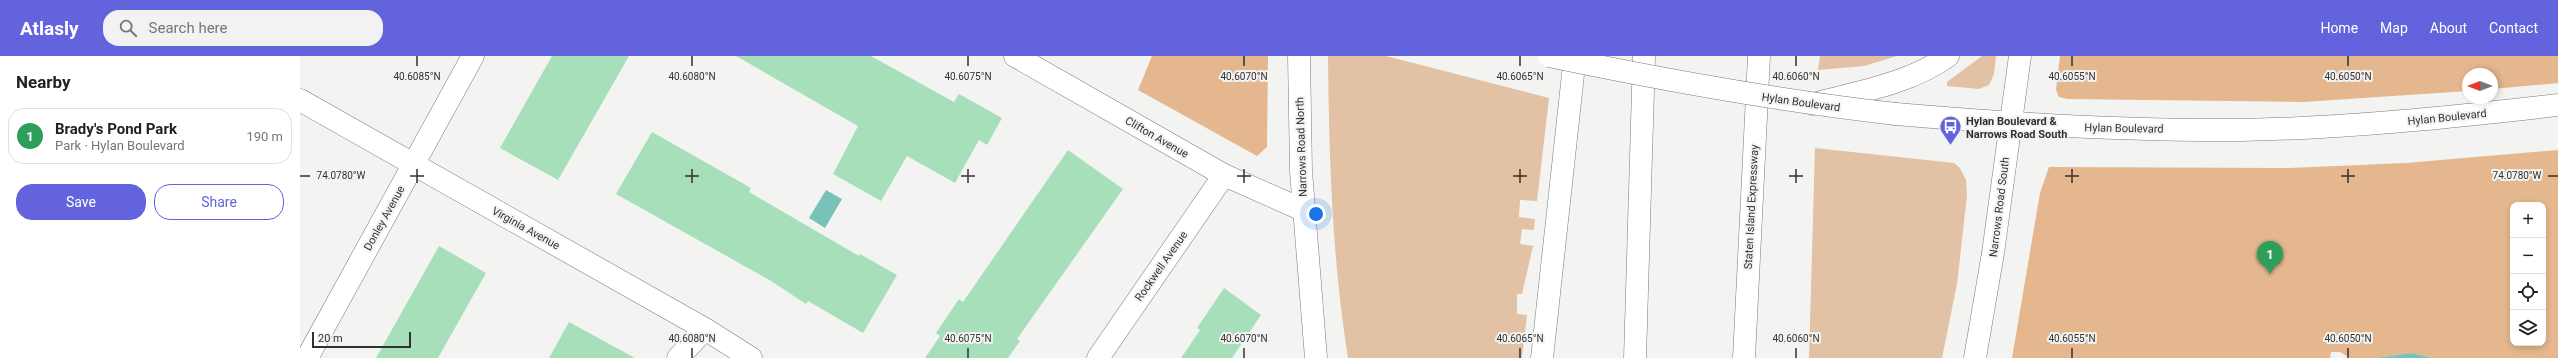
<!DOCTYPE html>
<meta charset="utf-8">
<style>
body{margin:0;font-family:Roboto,sans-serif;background:#f2f2f2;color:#222}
.controls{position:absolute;right:12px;bottom:12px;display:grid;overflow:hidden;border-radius:8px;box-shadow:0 2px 6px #0003}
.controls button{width:36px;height:36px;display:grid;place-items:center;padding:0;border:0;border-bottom:1px solid #e0e0e0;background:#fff;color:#222;font:20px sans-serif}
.compass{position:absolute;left:2162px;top:12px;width:36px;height:36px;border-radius:50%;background:#fff;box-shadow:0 2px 6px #0003;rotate:270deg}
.scale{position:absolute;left:12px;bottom:10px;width:99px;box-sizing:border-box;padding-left:4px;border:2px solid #313230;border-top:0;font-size:11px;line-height:14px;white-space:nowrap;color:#313230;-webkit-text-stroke:3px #f3f4f1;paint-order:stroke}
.you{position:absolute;left:1016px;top:158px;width:14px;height:14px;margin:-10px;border:3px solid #fff;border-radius:50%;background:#1a73e8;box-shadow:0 0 0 6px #1a73e833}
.badge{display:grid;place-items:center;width:26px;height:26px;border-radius:50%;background:#6364dd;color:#fff;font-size:13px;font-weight:700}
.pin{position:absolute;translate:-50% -33px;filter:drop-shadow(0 1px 2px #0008)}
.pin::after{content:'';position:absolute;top:21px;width:14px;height:12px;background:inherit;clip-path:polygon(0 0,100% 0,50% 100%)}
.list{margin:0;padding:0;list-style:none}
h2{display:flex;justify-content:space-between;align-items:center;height:52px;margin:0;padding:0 16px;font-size:17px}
h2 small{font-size:13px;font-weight:400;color:#767676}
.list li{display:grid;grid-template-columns:26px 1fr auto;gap:12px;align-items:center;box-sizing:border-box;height:56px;margin:0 8px 8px;padding:0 8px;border:1px solid #e0e0e0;border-radius:16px}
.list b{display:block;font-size:15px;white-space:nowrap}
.list p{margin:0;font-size:13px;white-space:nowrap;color:#767676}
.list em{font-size:13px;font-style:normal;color:#767676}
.actions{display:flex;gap:8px;padding:12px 16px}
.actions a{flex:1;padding:9px 0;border:1px solid #6364dd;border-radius:16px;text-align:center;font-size:14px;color:#6364dd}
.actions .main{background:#6364dd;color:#fff}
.icon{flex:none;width:22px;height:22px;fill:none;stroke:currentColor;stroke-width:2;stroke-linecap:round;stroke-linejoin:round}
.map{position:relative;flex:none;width:2258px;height:302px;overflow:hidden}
header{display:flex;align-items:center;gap:24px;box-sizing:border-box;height:56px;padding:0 20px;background:#6364dd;color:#fff}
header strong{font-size:19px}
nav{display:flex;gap:22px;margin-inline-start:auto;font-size:14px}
.search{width:280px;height:36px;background:#f2f2f2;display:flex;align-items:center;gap:10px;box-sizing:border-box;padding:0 14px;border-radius:16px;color:#767676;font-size:15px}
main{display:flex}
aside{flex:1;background:#fff}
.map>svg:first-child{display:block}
</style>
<header>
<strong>Atlasly</strong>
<div class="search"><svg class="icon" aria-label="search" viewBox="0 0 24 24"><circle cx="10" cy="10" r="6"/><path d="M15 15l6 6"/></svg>Search here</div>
<nav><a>Home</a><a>Map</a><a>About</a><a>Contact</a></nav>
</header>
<main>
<aside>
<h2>Nearby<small></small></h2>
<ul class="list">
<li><span class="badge" style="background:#2e9e5b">1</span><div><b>Brady's Pond Park</b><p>Park · Hylan Boulevard</p></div><em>190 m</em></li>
</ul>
<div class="actions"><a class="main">Save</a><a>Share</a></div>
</aside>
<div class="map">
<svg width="2258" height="302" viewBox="0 0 2258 302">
<rect width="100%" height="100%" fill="#f3f4f1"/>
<!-- green -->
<path fill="#e2c1a4" d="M 1028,0 L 1086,0 L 1249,42 L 1237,145 L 1220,144 L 1219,161 L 1235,163 L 1234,174 L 1222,173 L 1220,188 L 1233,190 L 1222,238 L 1217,238 L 1217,258 L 1227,259 L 1222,302 L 1048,302 C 1032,202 1029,101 1028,0 Z
M 1520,0 L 1597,0 L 1564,10 L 1518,14 Z
M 1682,0 L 1696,0 L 1694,18 L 1689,29 L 1679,33 L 1647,30 L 1647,26 Z
M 1515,92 L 1654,107 L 1660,112 L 1666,124 L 1667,140 L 1657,228 L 1642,302 L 1509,302 Z"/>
<!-- forest -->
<path fill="#e4b78e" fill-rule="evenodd" d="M 852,0 L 968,0 L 967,91 L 957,100 L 838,34 Z
M 1760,0 L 2258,0 L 2258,27 L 2192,33 L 2192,18 L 2168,18 L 2168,35 L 2003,46 L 1767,43 L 1759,41 L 1756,34 Z
M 2258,94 L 2258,302 L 2133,302 L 2111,297 L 2076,302 L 2050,302 L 2040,296 L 2031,296 L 2030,302 L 1712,302 L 1740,137 L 1749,111 L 1989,112 L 2106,107 ZM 2213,149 L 2243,149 L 2243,287 L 2213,287 Z"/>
<!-- water -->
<path fill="#77c2b9" d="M 526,134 L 542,143 L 525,172 L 509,162 Z
M 2111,297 L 2133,302 L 2076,302 Z"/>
<!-- building -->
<path fill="#a7dfbb" d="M 252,0 L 329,0 L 258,124 L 200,92 Z
M 436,0 L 571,0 L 654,46 L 659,38 L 702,62 L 687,89 L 679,84 L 655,127 L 607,100 L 581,145 L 533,118 L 558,70 Z
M 352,76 L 451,132 L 449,136 L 559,200 L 560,198 L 597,219 L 563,277 L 508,245 L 506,248 L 471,225 L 316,138 Z
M 768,94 L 823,133 L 717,283 L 720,285 L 708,302 L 625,302 L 640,280 L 636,277 L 659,243 L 663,246 Z
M 139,190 L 186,217 L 138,302 L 76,302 Z
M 924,232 L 961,259 L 932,302 L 881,302 L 900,274 L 897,272 Z
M 269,266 L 335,302 L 249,302 Z"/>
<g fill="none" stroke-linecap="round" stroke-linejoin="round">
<defs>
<path id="street" d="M 715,0 L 924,119 L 1003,154
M 0,44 L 405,273 L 451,302
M 7,302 L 173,0
M 378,302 L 405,273
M 798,302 L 924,119"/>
<path id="primary" d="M 999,0 L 1001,115 L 1016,302
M 1513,48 C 1558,36 1609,28 1648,0
M 1596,58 C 1711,68 1826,75 1942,74 C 2048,72 2153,61 2258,49
M 1675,302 L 1693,197 L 1720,0"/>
<path id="highway" d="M 1242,302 L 1275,0
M 1335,302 L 1344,0
M 1444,302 L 1459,0"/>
</defs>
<!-- street casing -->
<use href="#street" stroke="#7a7b78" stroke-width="23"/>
<!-- primary casing -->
<use href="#primary" stroke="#7a7b78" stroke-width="23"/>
<!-- highway casing -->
<use href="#highway" stroke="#7a7b78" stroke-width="23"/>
<!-- street -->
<use href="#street" stroke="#fff" stroke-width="22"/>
<!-- primary -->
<use href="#primary" stroke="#fff" stroke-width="22"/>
<!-- highway -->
<use href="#highway" stroke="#fff" stroke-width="22"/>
<defs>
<path id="primary-bridge" d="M 1249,0 C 1364,24 1479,45 1596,58"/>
</defs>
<!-- primary-bridge casing -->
<use href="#primary-bridge" stroke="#7a7b78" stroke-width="23" stroke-linecap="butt"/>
<!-- primary-bridge -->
<use href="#primary-bridge" stroke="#fff" stroke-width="22"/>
</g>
<!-- ticks -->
<path fill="none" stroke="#313230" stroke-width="1.5" d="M 117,0 L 117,10M 392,0 L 392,10M 668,0 L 668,10M 944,0 L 944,10M 1220,0 L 1220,10M 1496,0 L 1496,10M 1772,0 L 1772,10M 2048,0 L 2048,10M 117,113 L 117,127M 392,113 L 392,127M 668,113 L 668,127M 944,113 L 944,127M 1220,113 L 1220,127M 1496,113 L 1496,127M 1772,113 L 1772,127M 2048,113 L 2048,127M 0,120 L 10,120M 110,120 L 124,120M 385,120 L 399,120M 661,120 L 675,120M 937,120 L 951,120M 1213,120 L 1227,120M 1489,120 L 1503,120M 1765,120 L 1779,120M 2041,120 L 2055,120M 2248,120 L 2258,120M 392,292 L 392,302M 668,292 L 668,302M 944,292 L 944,302M 1220,292 L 1220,302M 1496,292 L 1496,302M 1772,292 L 1772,302M 2048,292 L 2048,302"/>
<!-- icons -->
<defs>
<symbol id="bus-pin" viewBox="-11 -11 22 30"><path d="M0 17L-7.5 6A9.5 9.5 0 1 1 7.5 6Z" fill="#6364dd" stroke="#f3f4f1"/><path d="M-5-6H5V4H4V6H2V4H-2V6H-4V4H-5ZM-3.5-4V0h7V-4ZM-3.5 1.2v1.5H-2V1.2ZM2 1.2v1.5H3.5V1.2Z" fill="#fff"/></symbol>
</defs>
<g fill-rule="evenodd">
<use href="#bus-pin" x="1638" y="58" width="25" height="34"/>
</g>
<g text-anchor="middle" stroke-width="4" stroke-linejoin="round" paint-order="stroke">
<!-- street labels -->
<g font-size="11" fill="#313230" stroke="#f3f4f1">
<text transform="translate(1501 46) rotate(8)" y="4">Hylan Boulevard</text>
<text transform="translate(2147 61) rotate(-6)" y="4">Hylan Boulevard</text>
<text transform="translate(1824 72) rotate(1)" y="4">Hylan Boulevard</text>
<text transform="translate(857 81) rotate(30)" y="4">Clifton Avenue</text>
<text transform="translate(1001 91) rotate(-92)" y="4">Narrows Road North</text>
<text transform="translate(1451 151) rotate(-87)" y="4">Staten Island Expressway</text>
<text transform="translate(1699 151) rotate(-83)" y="4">Narrows Road South</text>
<text transform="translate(84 162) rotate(-61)" y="4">Donley Avenue</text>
<text transform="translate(226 172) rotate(29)" y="4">Virginia Avenue</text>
<text transform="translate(861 210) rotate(-55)" y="4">Rockwell Avenue</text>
</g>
<!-- poi labels -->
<g font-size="11" font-weight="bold" fill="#313230" stroke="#f3f4f1" text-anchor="start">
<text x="1666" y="69">Hylan Boulevard &amp;<tspan x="1666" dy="13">Narrows Road South</tspan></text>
</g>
</g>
<g font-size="10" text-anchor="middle" fill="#313230" stroke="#f3f4f1" stroke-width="4" stroke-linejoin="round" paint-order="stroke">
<text x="117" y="24">40.6085°N</text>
<text x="392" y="24">40.6080°N</text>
<text x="668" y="24">40.6075°N</text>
<text x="944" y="24">40.6070°N</text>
<text x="1220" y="24">40.6065°N</text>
<text x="1496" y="24">40.6060°N</text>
<text x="1772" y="24">40.6055°N</text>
<text x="2048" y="24">40.6050°N</text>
<text x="2217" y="123">74.0780°W</text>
<text x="41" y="123">74.0780°W</text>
<text x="392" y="286">40.6080°N</text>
<text x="668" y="286">40.6075°N</text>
<text x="944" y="286">40.6070°N</text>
<text x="1220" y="286">40.6065°N</text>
<text x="1496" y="286">40.6060°N</text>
<text x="1772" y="286">40.6055°N</text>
<text x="2048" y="286">40.6050°N</text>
</g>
</svg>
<div class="controls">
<button>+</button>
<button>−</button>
<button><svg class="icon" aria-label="locate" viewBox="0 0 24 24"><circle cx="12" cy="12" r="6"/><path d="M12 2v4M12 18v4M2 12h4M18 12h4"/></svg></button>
<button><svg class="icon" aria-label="layers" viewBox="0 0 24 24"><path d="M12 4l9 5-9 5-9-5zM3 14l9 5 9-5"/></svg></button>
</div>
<svg class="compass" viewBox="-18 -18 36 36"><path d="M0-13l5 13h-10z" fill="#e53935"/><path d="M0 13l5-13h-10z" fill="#767676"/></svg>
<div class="scale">20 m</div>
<div class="you"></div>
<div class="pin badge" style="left:1970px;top:218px;background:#2e9e5b">1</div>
</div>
</main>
